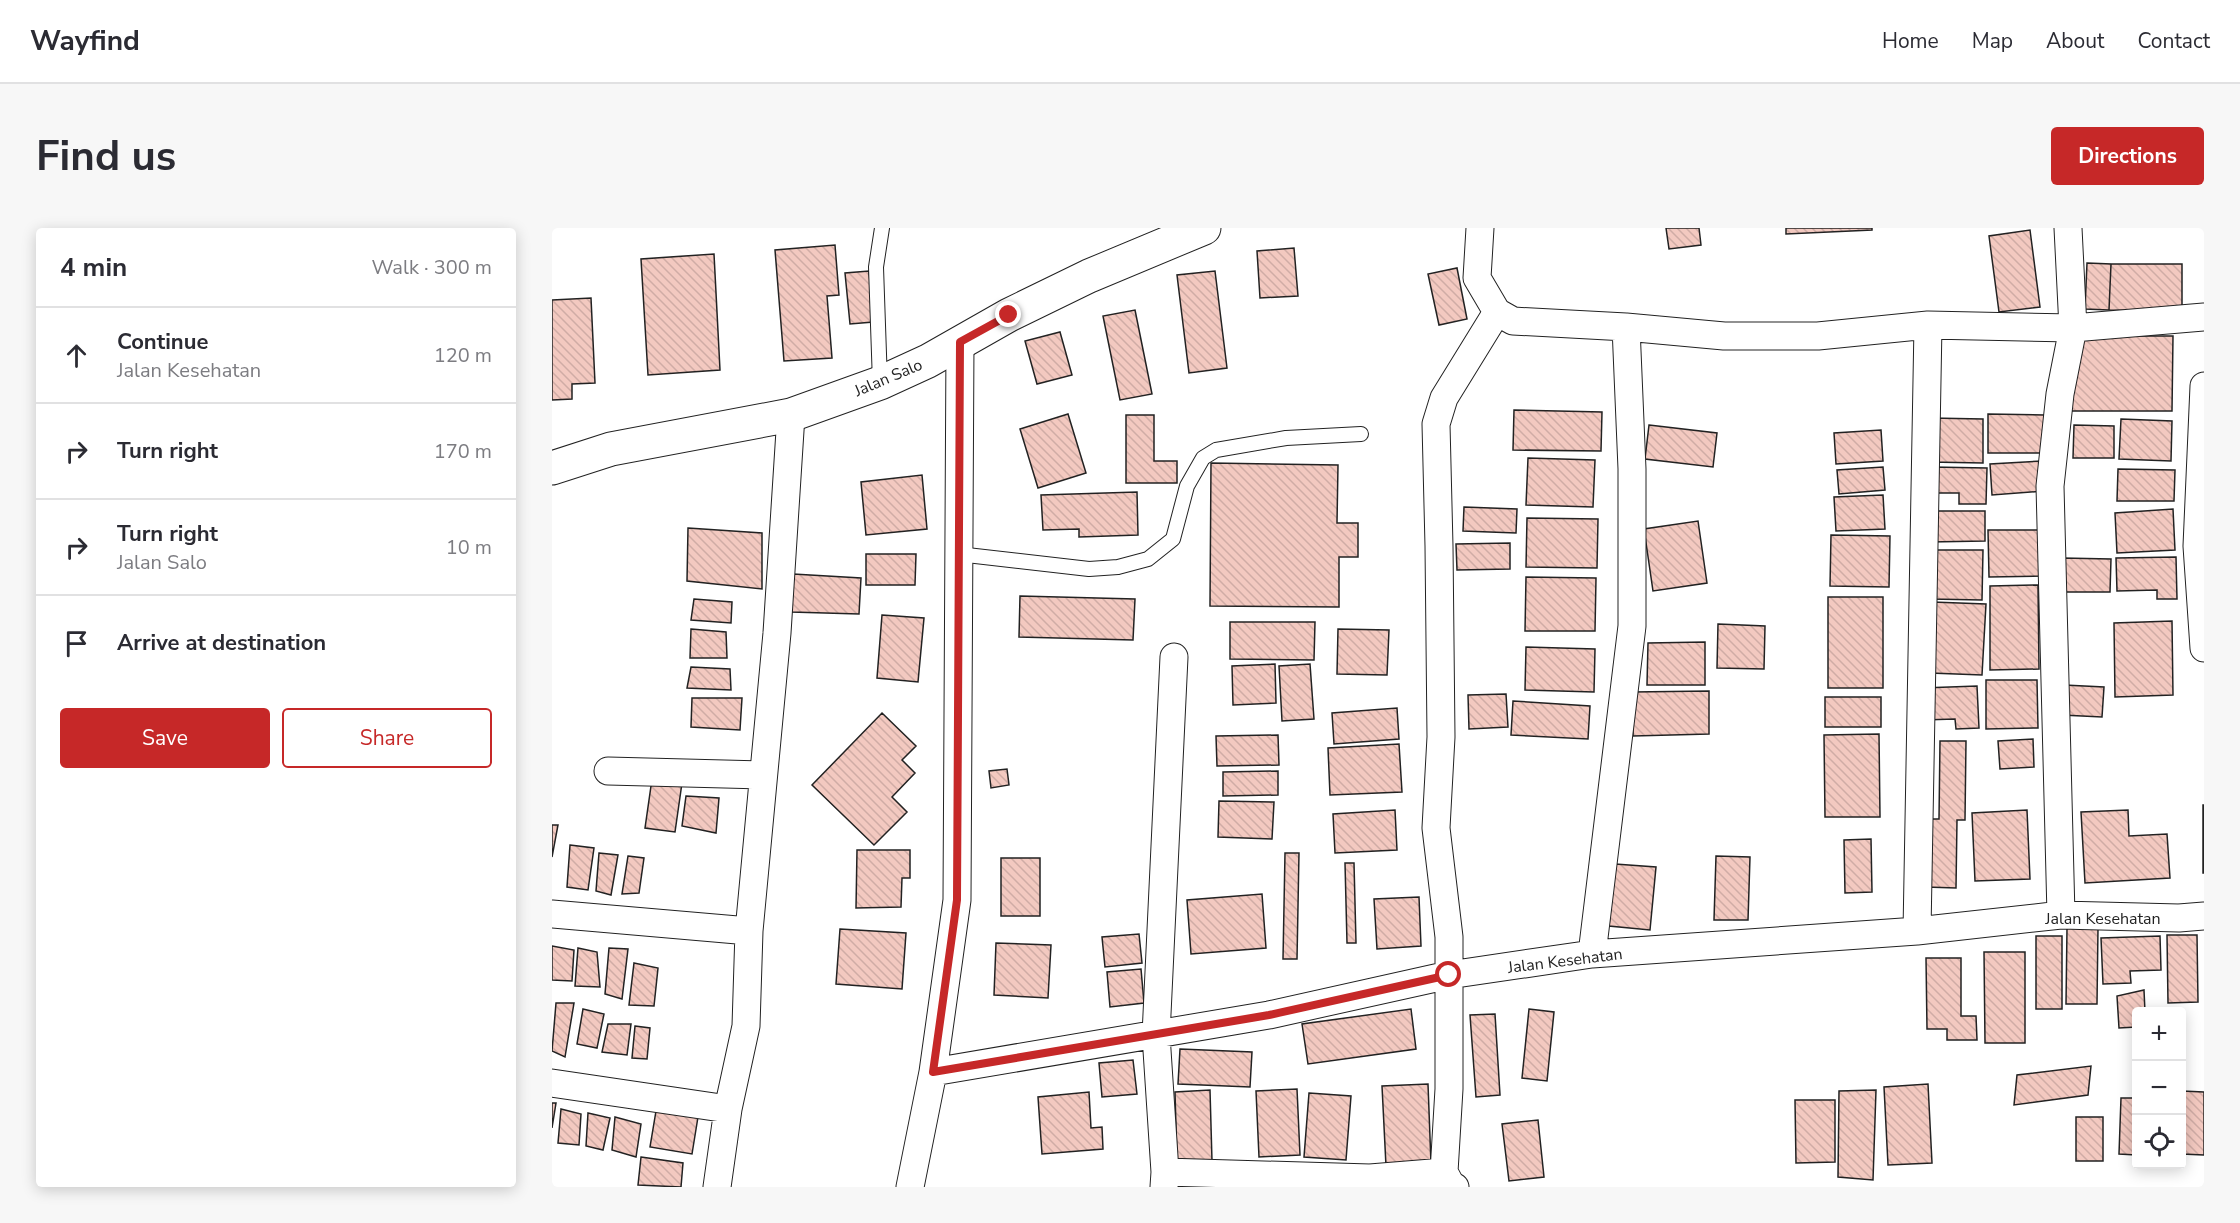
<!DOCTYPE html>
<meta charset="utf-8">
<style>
body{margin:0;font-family:"Nunito Sans",sans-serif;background:#f7f7f7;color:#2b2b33}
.controls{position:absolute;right:18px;bottom:18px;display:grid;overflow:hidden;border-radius:6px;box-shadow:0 3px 15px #0003}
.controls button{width:54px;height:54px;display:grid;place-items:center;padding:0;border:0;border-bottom:2px solid #e1e1e2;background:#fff;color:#2b2b33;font:30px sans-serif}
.stop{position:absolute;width:18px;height:18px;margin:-14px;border:4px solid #c62828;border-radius:50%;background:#fff}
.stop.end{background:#c62828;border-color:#fff;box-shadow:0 2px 6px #0008}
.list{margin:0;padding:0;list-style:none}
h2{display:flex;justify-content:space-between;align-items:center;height:78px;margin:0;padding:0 24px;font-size:26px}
h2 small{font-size:20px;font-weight:400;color:#7c7c81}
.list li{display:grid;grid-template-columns:39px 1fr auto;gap:18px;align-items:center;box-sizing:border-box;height:96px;padding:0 24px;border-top:2px solid #e1e1e2}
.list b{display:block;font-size:22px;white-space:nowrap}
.list p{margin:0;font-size:20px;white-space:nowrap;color:#7c7c81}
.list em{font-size:20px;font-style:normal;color:#7c7c81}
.actions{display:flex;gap:12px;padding:18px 24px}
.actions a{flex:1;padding:14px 0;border:2px solid #c62828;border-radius:6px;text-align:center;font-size:21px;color:#c62828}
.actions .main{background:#c62828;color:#fff}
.icon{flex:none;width:33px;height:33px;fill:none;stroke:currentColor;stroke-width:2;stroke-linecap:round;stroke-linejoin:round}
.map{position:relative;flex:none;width:1652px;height:959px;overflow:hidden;border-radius:6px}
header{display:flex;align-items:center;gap:36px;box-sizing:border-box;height:84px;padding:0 30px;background:#fff;border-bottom:2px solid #e1e1e2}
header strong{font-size:28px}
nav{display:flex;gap:33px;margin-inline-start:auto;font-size:21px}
.intro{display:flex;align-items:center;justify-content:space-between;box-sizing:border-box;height:144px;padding:0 36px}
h1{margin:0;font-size:42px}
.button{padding:15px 27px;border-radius:6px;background:#c62828;color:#fff;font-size:21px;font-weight:700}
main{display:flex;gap:36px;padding:0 36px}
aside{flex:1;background:#fff;border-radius:6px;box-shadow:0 3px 15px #0003}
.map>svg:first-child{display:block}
</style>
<header>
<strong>Wayfind</strong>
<nav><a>Home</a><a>Map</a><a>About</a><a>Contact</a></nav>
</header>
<div class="intro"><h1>Find us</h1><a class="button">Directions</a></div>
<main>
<aside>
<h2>4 min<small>Walk · 300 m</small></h2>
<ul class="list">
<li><svg class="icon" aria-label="ahead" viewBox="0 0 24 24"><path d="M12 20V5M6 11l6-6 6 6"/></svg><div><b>Continue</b><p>Jalan Kesehatan</p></div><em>120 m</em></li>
<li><svg class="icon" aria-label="right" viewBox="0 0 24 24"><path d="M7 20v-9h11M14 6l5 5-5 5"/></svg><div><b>Turn right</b></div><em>170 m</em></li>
<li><svg class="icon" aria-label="right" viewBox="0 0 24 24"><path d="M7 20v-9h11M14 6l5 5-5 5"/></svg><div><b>Turn right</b><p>Jalan Salo</p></div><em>10 m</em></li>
<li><svg class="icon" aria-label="arrive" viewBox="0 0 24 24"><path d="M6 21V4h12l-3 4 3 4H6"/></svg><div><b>Arrive at destination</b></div></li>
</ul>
<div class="actions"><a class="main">Save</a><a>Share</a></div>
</aside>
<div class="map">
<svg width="1652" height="959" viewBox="0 0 1652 959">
<defs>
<pattern id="building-back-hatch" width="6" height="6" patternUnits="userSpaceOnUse" patternTransform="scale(1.5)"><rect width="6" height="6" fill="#f3c9c0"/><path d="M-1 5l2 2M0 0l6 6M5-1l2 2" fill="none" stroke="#d0aca5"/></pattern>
</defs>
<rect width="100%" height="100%" fill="#fff"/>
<!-- building -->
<path fill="url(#building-back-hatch)" stroke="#222" stroke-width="1.5" d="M 1114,0 L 1147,0 L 1149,17 L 1117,21 Z
M 1234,0 L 1320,0 L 1320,2 L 1234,6 Z
M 1478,2 L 1488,79 L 1447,84 L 1437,8 Z
M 283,17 L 287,67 L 275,68 L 280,130 L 232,133 L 223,22 Z
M 742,20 L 746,68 L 708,70 L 705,23 Z
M 162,26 L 168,142 L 96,147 L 89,31 Z
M 1535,35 L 1559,36 L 1557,82 L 1533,81 Z
M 1559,36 L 1630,36 L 1630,84 L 1557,82 Z
M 905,40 L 915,91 L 887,97 L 876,46 Z
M 317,43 L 321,94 L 298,96 L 293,45 Z
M 663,43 L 675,140 L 637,145 L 625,47 Z
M 39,70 L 43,155 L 20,156 L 20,171 L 0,172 L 0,72 Z
M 583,82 L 600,166 L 568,172 L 551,88 Z
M 508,104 L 520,147 L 485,156 L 473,113 Z
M 1509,108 L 1621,108 L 1620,183 L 1508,183 Z
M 962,182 L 1050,184 L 1049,223 L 961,222 Z
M 516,186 L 534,245 L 486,260 L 468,201 Z
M 1436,186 L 1492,187 L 1492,225 L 1436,225 Z
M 574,187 L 602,187 L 602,233 L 625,233 L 625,255 L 574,255 Z
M 1378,190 L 1431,191 L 1431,235 L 1377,234 Z
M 1569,191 L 1620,193 L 1619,233 L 1567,231 Z
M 1097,197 L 1165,205 L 1161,239 L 1093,231 Z
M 1522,197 L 1562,198 L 1562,230 L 1521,230 Z
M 1329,202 L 1331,233 L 1284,236 L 1282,205 Z
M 976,230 L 1043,232 L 1041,279 L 974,277 Z
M 1490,233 L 1492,263 L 1440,267 L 1438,236 Z
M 659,235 L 786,237 L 785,295 L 806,295 L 806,329 L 787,329 L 787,379 L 658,378 Z
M 1331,239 L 1333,262 L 1287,266 L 1285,242 Z
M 1379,239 L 1435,240 L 1434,276 L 1407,276 L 1407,265 L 1378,265 Z
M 1566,241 L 1623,242 L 1622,273 L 1565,273 Z
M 370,247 L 375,301 L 314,307 L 309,254 Z
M 585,264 L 586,307 L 527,309 L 527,301 L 491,302 L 489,267 Z
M 1331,267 L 1333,301 L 1284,303 L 1282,269 Z
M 912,279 L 965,281 L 964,305 L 911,303 Z
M 1621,281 L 1623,322 L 1565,325 L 1563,285 Z
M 1377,283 L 1433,283 L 1433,313 L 1377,314 Z
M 975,290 L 1046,291 L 1045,340 L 974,339 Z
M 1146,293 L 1155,355 L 1101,363 L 1092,301 Z
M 136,300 L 210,305 L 210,361 L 135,353 Z
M 1436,302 L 1491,302 L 1492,348 L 1437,349 Z
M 1279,307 L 1338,308 L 1337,359 L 1278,358 Z
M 958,315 L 958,341 L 905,342 L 904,316 Z
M 1379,322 L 1431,322 L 1430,372 L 1378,371 Z
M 314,326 L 364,326 L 363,357 L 314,357 Z
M 1624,329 L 1625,371 L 1605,371 L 1605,362 L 1565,363 L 1564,330 Z
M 1510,330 L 1559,331 L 1558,364 L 1510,364 Z
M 241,346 L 309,350 L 307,386 L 239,384 Z
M 974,349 L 1044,350 L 1043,403 L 973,403 Z
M 1486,357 L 1487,441 L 1438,442 L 1438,358 Z
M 468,368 L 583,371 L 581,412 L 467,409 Z
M 1276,369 L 1331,369 L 1331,460 L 1276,460 Z
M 142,371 L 180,374 L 179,395 L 139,392 Z
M 1380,374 L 1434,376 L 1430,447 L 1378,445 Z
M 330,387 L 372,390 L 366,454 L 325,450 Z
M 1620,393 L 1621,467 L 1563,469 L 1562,395 Z
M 678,394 L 763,394 L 762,432 L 678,431 Z
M 1166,396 L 1213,398 L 1212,441 L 1165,440 Z
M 139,401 L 174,404 L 175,430 L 138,430 Z
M 786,401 L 837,402 L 835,447 L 785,446 Z
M 1153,414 L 1153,457 L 1095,457 L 1096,415 Z
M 974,419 L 1043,421 L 1042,464 L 973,462 Z
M 723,436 L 724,475 L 681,477 L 680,438 Z
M 758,436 L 762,491 L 730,493 L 727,438 Z
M 139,439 L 178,441 L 179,462 L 135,460 Z
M 1434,452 L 1485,452 L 1486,500 L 1434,501 Z
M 1512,457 L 1552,459 L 1550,489 L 1510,487 Z
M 1425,458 L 1427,500 L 1404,501 L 1403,491 L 1371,492 L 1370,460 Z
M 1157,463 L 1157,506 L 1081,508 L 1080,464 Z
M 954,466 L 956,499 L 917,501 L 916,467 Z
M 1273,469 L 1329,469 L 1329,499 L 1273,499 Z
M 140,470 L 190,470 L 188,502 L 139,499 Z
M 961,473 L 1038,478 L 1036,511 L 959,507 Z
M 845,480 L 847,511 L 782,516 L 780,485 Z
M 330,485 L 364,518 L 350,532 L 363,545 L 340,569 L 355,584 L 322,617 L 260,557 Z
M 1327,506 L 1328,589 L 1273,589 L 1272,507 Z
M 726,507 L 727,537 L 665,538 L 664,508 Z
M 1481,511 L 1482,539 L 1448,541 L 1446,513 Z
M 1388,513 L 1414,513 L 1413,592 L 1405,592 L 1404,660 L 1374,659 L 1375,591 L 1387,591 Z
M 847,516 L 850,564 L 778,567 L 776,520 Z
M 455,541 L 457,557 L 439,560 L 437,543 Z
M 726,543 L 726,567 L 671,568 L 671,544 Z
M 100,551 L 130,555 L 123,604 L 93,600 Z
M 134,568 L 167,570 L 164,605 L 130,598 Z
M 667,573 L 722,574 L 720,611 L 666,609 Z
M 1651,577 L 1652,577 L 1652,645 L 1651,645 Z
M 843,582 L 845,622 L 783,625 L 781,586 Z
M 1475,582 L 1478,651 L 1423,653 L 1420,585 Z
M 1576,582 L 1577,608 L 1615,606 L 1618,650 L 1533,655 L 1529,584 Z
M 0,597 L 6,597 L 0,629 Z
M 1319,611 L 1320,664 L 1293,665 L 1292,612 Z
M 18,617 L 42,620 L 36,662 L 15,659 Z
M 305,622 L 358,622 L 358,650 L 350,650 L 349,679 L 304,680 Z
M 47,625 L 66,627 L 59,667 L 44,663 Z
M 733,625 L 747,625 L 745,731 L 731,731 Z
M 76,628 L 92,630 L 87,665 L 70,666 Z
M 1164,628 L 1198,629 L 1196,692 L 1162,692 Z
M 449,630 L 488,630 L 488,688 L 449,688 Z
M 793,635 L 802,635 L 804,715 L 795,715 Z
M 1063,636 L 1104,639 L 1098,702 L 1057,698 Z
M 710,666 L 714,720 L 639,726 L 635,672 Z
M 867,669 L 869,718 L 825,721 L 822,671 Z
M 1515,700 L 1546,700 L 1545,776 L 1514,776 Z
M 288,701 L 354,705 L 350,761 L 284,756 Z
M 587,706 L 590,735 L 553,739 L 550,709 Z
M 1615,707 L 1645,707 L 1646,774 L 1616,775 Z
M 1484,708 L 1510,708 L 1510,781 L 1484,781 Z
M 1608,708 L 1609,742 L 1578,743 L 1579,755 L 1551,756 L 1549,710 Z
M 444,715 L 499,717 L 496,770 L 442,767 Z
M 0,718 L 22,722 L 20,753 L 0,752 Z
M 26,720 L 45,724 L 48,759 L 23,758 Z
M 57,720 L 76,721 L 70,771 L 53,766 Z
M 1432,724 L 1473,724 L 1473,815 L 1433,815 Z
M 1374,730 L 1409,730 L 1409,788 L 1424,788 L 1425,812 L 1395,812 L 1395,801 L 1375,801 Z
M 82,735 L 106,740 L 102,778 L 77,777 Z
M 589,741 L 592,775 L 558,779 L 555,744 Z
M 1592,762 L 1593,784 L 1584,784 L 1584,799 L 1567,800 L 1565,768 Z
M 4,775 L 22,775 L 13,829 L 0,823 Z
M 31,781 L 52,786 L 45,820 L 25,816 Z
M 859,781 L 864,821 L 756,836 L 750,796 Z
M 977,781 L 1002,784 L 995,853 L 970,850 Z
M 943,786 L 948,867 L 924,869 L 918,787 Z
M 56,796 L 79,796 L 75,827 L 50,824 Z
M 83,798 L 98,800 L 95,831 L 80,830 Z
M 628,821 L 700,824 L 698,859 L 626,856 Z
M 581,832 L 585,866 L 550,869 L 547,835 Z
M 1539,838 L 1536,867 L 1462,877 L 1465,847 Z
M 876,856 L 879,936 L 834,938 L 830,858 Z
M 1376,856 L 1380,935 L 1336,937 L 1332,859 Z
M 745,861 L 748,927 L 707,929 L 704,863 Z
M 658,862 L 660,933 L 625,935 L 623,864 Z
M 1324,862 L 1321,952 L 1286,949 L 1287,863 Z
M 1630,863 L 1652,864 L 1652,927 L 1630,926 Z
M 537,864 L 539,900 L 550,899 L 551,921 L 490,926 L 486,869 Z
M 757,865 L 799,868 L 794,932 L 752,929 Z
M 1569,870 L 1584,870 L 1584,927 L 1567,926 Z
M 1243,872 L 1283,872 L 1283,934 L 1244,935 Z
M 0,875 L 4,875 L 0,900 Z
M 9,881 L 29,886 L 27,917 L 6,915 Z
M 104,883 L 146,889 L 140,926 L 98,919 Z
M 36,885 L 58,890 L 51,922 L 34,918 Z
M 63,889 L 89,896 L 84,929 L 60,922 Z
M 1524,889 L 1551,889 L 1551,933 L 1524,933 Z
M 986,892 L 992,949 L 957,953 L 950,896 Z
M 89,929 L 131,935 L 129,959 L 86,957 Z"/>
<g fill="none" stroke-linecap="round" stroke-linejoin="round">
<defs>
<path id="service" d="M 328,155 L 324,39 L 330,0
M 406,326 L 537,341 L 566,339 L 596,331 L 621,311 L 635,258 L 651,230 L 664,222 L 734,210 L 809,206"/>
<path id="minor" d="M 928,0 L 925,50 L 945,84 L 961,93 L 1074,99 L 1172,108 L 1266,108 L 1376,97
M 1652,158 L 1645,318 L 1652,420
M 56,543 L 211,547
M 0,686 L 197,703
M 1509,687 L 1498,258 L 1508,166 L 1521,100 L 1516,0
M 1365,703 L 1376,97 L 1521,100 L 1652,89
M 1040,726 L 1080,398 L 1080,241 L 1074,99
M 381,844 L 717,787 L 897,747 L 1040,726 L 1365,703 L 1509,687 L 1627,690 L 1652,688
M 0,855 L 176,881
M 613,944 L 818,950 L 892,944
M 165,959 L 176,881 L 194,798 L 197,703 L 225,405 L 239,187
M 358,959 L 381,844 L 405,672 L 408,114
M 612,959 L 613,944 L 604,807 L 622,429
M 903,959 L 899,957 L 892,944 L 897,861 L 897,709 L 884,600 L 889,509 L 887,318 L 884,196 L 892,170 L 945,84"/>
<path id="tertiary" d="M 0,240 L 59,221 L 239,187 L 328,155 L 376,133 L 457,87 L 537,48 L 652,0"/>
</defs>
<!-- service casing -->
<use href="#service" stroke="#222" stroke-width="16"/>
<!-- minor casing -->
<use href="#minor" stroke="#222" stroke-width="29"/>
<!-- tertiary casing -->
<use href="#tertiary" stroke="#222" stroke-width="35"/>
<!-- service -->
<use href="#service" stroke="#fff" stroke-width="14"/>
<!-- minor -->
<use href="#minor" stroke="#fff" stroke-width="27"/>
<!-- tertiary -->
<use href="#tertiary" stroke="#fff" stroke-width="33"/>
</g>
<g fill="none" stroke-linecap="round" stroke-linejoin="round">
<!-- route -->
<path stroke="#c62828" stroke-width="8" d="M 457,87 L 408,114 L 405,672 L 381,844 L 717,787 L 897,747"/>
</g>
<g text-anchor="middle" stroke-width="4.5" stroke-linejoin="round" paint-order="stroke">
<!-- street labels -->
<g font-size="16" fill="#222" stroke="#fff">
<text transform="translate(336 149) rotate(-23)" y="6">Jalan Salo</text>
<text x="1551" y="696">Jalan Kesehatan</text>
<text transform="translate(1013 732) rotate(-7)" y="6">Jalan Kesehatan</text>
</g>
</g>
</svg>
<div class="controls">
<button>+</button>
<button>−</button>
<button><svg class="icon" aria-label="locate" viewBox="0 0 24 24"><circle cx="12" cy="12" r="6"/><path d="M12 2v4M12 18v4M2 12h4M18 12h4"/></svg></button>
</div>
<div class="stop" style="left:897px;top:747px"></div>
<div class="stop end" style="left:457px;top:87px"></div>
</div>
</main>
